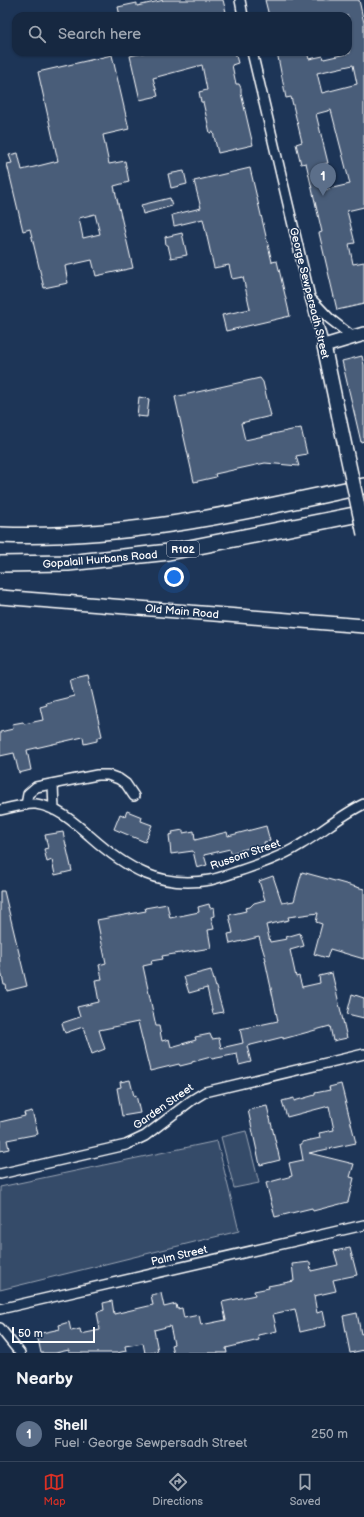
<!DOCTYPE html>
<meta charset="utf-8">
<style>
body{margin:0;font-family:"Balsamiq Sans",sans-serif;background:#23344c;color:#f1f3f6}
.scale{position:absolute;left:12px;bottom:10px;width:83px;box-sizing:border-box;padding-left:4px;border:2px solid #fff;border-top:0;font-size:11px;line-height:14px;white-space:nowrap;color:#fff;-webkit-text-stroke:3px #1d3557;paint-order:stroke}
.you{position:absolute;left:174px;top:577px;width:14px;height:14px;margin:-10px;border:3px solid #fff;border-radius:50%;background:#1a73e8;box-shadow:0 0 0 6px #1a73e833}
.badge{display:grid;place-items:center;width:26px;height:26px;border-radius:50%;background:#d93025;color:#fff;font-size:13px;font-weight:700}
.pin{position:absolute;translate:-50% -33px;filter:drop-shadow(0 1px 2px #0008)}
.pin::after{content:'';position:absolute;top:21px;width:14px;height:12px;background:inherit;clip-path:polygon(0 0,100% 0,50% 100%)}
.list{margin:0;padding:0;list-style:none}
h2{display:flex;justify-content:space-between;align-items:center;height:52px;margin:0;padding:0 16px;font-size:17px}
h2 small{font-size:13px;font-weight:400;color:#9ea6b1}
.list li{display:grid;grid-template-columns:26px 1fr auto;gap:12px;align-items:center;box-sizing:border-box;height:56px;padding:0 16px;border-top:1px solid #35445a}
.list b{display:block;font-size:15px;white-space:nowrap}
.list p{margin:0;font-size:13px;white-space:nowrap;color:#9ea6b1}
.list em{font-size:13px;font-style:normal;color:#9ea6b1}
.icon{flex:none;width:22px;height:22px;fill:none;stroke:currentColor;stroke-width:2;stroke-linecap:round;stroke-linejoin:round}
.map{position:relative;flex:none;width:364px;height:1353px;overflow:hidden}
.search{position:absolute;background:#162841;box-shadow:0 1px 3px #0004;left:12px;right:12px;top:12px;height:44px;display:flex;align-items:center;gap:10px;box-sizing:border-box;padding:0 14px;border-radius:12px;color:#9ea6b1;font-size:15px}
.sheet{height:108px;background:#162841}
nav{display:flex;justify-content:space-around;align-items:center;box-sizing:border-box;height:56px;border-top:1px solid #35445a;background:#162841;font-size:11px;color:#9ea6b1}
nav a{display:grid;justify-items:center;gap:2px}
nav .on{color:#d93025}
.map>svg:first-child{display:block}
</style>
<div class="map">
<svg width="364" height="1353" viewBox="0 0 364 1353">
<rect width="100%" height="100%" fill="#1d3557"/>
<filter id="ink" filterUnits="userSpaceOnUse"><feTurbulence type="fractalNoise" baseFrequency=".025" numOctaves="2"/><feDisplacementMap in="SourceGraphic" scale="8" xChannelSelector="R" yChannelSelector="G"/><feConvolveMatrix kernelMatrix="1 2 1 2 8 2 1 2 1" color-interpolation-filters="sRGB"/></filter>
<g filter="url(#ink)">
<!-- green -->
<path fill="#364b69" stroke="#9aa5b4" d="M 246,1131 L 259,1183 L 234,1188 L 221,1137 Z
M 217,1141 L 239,1231 L 0,1290 L 0,1187 Z"/>
<!-- building -->
<path fill="#4a5d79" stroke="#fff" fill-rule="evenodd" d="M 164,0 L 223,0 L 227,16 L 120,16 L 118,7 L 137,3 L 137,6 Z
M 265,0 L 359,0 L 364,23 L 364,207 L 347,211 L 355,243 L 349,244 L 353,264 L 364,262 L 364,304 L 337,310 L 319,233 L 322,232 L 306,163 L 301,164 L 296,144 L 302,142 L 291,97 L 286,98 L 277,52 L 307,52 L 309,59 L 323,56 L 324,59 L 350,53 L 348,43 L 348,16 L 269,16 ZM 353,65 L 357,84 L 322,93 L 317,73 ZM 331,110 L 350,184 L 324,190 L 318,166 L 328,163 L 316,114 Z
M 147,52 L 235,52 L 238,63 L 232,65 L 236,84 L 239,84 L 241,88 L 241,93 L 253,145 L 218,153 L 213,132 L 210,133 L 203,102 L 201,102 L 199,92 L 207,90 L 202,65 L 153,78 L 158,96 L 140,100 L 130,56 Z
M 112,55 L 129,129 L 103,135 L 109,164 L 125,161 L 129,182 L 114,186 L 133,268 L 96,276 L 92,260 L 65,266 L 68,283 L 44,288 L 30,229 L 23,231 L 7,164 L 12,163 L 9,155 L 18,153 L 22,170 L 58,161 L 38,72 ZM 95,214 L 100,234 L 83,238 L 79,218 Z
M 250,168 L 272,262 L 277,261 L 290,316 L 226,331 L 222,315 L 250,309 L 243,277 L 232,279 L 229,265 L 214,268 L 203,219 L 174,226 L 172,215 L 201,208 L 194,181 Z
M 184,171 L 187,184 L 171,188 L 168,174 Z
M 170,198 L 172,206 L 143,214 L 141,205 Z
M 182,233 L 187,255 L 171,258 L 168,245 L 166,245 L 165,237 Z
M 362,356 L 364,365 L 364,441 L 361,442 L 342,361 Z
M 260,378 L 263,382 L 271,416 L 241,423 L 245,440 L 301,428 L 307,454 L 296,456 L 299,466 L 265,463 L 215,474 L 216,477 L 194,482 L 175,397 Z
M 139,397 L 149,399 L 147,417 L 137,416 Z
M 88,675 L 102,736 L 97,738 L 97,741 L 84,744 L 83,737 L 27,750 L 31,770 L 19,773 L 14,753 L 0,756 L 0,732 L 13,729 L 12,724 L 23,722 L 24,724 L 43,720 L 40,707 L 47,705 L 46,703 L 74,696 L 70,679 Z
M 127,811 L 142,817 L 141,821 L 152,825 L 145,842 L 114,829 L 120,814 L 125,816 Z
M 266,826 L 270,841 L 264,842 L 265,846 L 257,849 L 256,846 L 231,853 L 230,849 L 204,855 L 207,865 L 197,868 L 193,851 L 171,854 L 169,835 L 173,834 L 172,832 L 183,830 L 183,833 L 194,831 L 195,840 L 227,832 L 228,836 Z
M 63,832 L 72,871 L 55,875 L 52,860 L 47,862 L 44,849 L 48,848 L 45,835 Z
M 302,872 L 364,889 L 364,959 L 330,949 L 327,958 L 314,954 L 322,924 L 316,922 L 318,913 L 288,917 L 289,920 L 266,925 L 270,942 L 287,939 L 286,937 L 300,933 L 304,946 L 290,950 L 296,977 L 299,976 L 302,987 L 320,983 L 319,976 L 332,973 L 347,1038 L 333,1041 L 330,1026 L 283,1039 L 283,1037 L 247,1046 L 251,1062 L 239,1065 L 237,1054 L 212,1059 L 211,1057 L 192,1062 L 192,1063 L 180,1066 L 179,1064 L 150,1071 L 138,1022 L 99,1030 L 105,1049 L 92,1054 L 83,1027 L 65,1033 L 62,1023 L 80,1017 L 77,1007 L 99,1002 L 95,980 L 102,979 L 99,965 L 106,963 L 97,920 L 146,911 L 145,908 L 167,904 L 170,918 L 199,912 L 198,907 L 209,904 L 210,908 L 214,907 L 215,916 L 211,917 L 214,929 L 208,930 L 211,948 L 162,956 L 163,959 L 151,961 L 152,964 L 143,966 L 156,1026 L 159,1026 L 162,1041 L 169,1039 L 171,1047 L 196,1040 L 195,1037 L 210,1034 L 212,1039 L 219,1038 L 221,1048 L 243,1043 L 240,1029 L 278,1021 L 265,960 L 266,960 L 259,937 L 230,944 L 228,934 L 233,933 L 229,915 L 246,911 L 245,908 L 250,907 L 254,903 L 265,900 L 259,881 L 273,876 L 282,903 L 294,901 Z
M 0,891 L 4,891 L 27,986 L 7,991 L 6,985 L 4,985 L 0,966 Z
M 211,970 L 223,1012 L 213,1014 L 207,988 L 189,993 L 184,977 Z
M 352,994 L 364,998 L 364,1018 L 347,1014 Z
M 130,1080 L 134,1096 L 136,1095 L 140,1113 L 122,1116 L 117,1088 L 121,1087 L 120,1082 Z
M 341,1084 L 356,1143 L 309,1153 L 354,1164 L 350,1177 L 354,1178 L 348,1202 L 313,1211 L 312,1208 L 275,1217 L 266,1183 L 292,1176 L 289,1163 L 303,1160 L 300,1144 L 302,1144 L 302,1142 L 320,1138 L 319,1133 L 334,1130 L 329,1106 L 287,1117 L 282,1101 L 294,1098 L 294,1101 L 315,1095 L 315,1093 L 330,1090 L 329,1087 Z
M 267,1106 L 280,1160 L 260,1165 L 248,1110 Z
M 32,1111 L 38,1134 L 7,1140 L 9,1149 L 0,1151 L 0,1122 L 25,1116 L 24,1113 Z
M 350,1248 L 357,1275 L 333,1280 L 336,1291 L 314,1296 L 317,1313 L 323,1311 L 326,1326 L 300,1332 L 295,1309 L 273,1314 L 277,1331 L 258,1335 L 259,1340 L 226,1348 L 227,1353 L 173,1353 L 171,1345 L 174,1344 L 170,1326 L 154,1330 L 158,1351 L 150,1353 L 145,1353 L 143,1343 L 125,1346 L 126,1351 L 117,1353 L 69,1353 L 69,1350 L 55,1353 L 41,1353 L 37,1334 L 60,1329 L 59,1325 L 69,1322 L 71,1331 L 80,1329 L 81,1334 L 100,1330 L 97,1312 L 104,1310 L 103,1303 L 112,1301 L 114,1314 L 153,1305 L 151,1295 L 161,1293 L 164,1307 L 176,1304 L 177,1309 L 182,1308 L 184,1318 L 199,1315 L 201,1325 L 226,1320 L 222,1302 L 255,1295 L 254,1291 L 269,1288 L 268,1286 L 294,1281 L 292,1264 L 310,1262 L 311,1271 L 338,1265 L 334,1251 Z
M 357,1313 L 361,1334 L 364,1333 L 364,1350 L 350,1353 L 343,1316 Z"/>
<g fill="none" stroke-linecap="round" stroke-linejoin="round">
<defs>
<path id="street" d="M 240,0 L 243,16
M 252,52 L 310,297 L 324,346
M 312,300 L 330,319 L 353,337
M 53,784 L 54,810
M 26,805 L 28,794 L 36,787 L 97,775 L 108,775 L 119,779 L 126,784 L 134,796
M 0,810 C 11,808 24,803 36,804 C 57,807 74,822 90,836 C 126,868 160,889 210,880 C 220,878 230,874 239,871 C 260,864 281,857 300,845 C 322,832 341,815 364,804
M 0,1174 L 126,1145 L 145,1136 L 192,1100 L 205,1092 L 364,1054
M 0,1309 L 364,1225
M 0,1328 L 20,1353"/>
<path id="secondary" d="M 346,451 L 324,346 L 364,334
M 0,597 L 364,626"/>
<path id="primary" d="M 0,535 C 124,540 244,512 364,486
M 0,564 L 68,563 L 169,552 L 364,513"/>
</defs>
<!-- street casing -->
<use href="#street" stroke="#fff" stroke-width="12"/>
<!-- secondary casing -->
<use href="#secondary" stroke="#fff" stroke-width="16"/>
<!-- primary casing -->
<use href="#primary" stroke="#fff" stroke-width="18"/>
<!-- street -->
<use href="#street" stroke="#1d3557" stroke-width="9"/>
<!-- secondary -->
<use href="#secondary" stroke="#1d3557" stroke-width="13"/>
<!-- primary -->
<use href="#primary" stroke="#1d3557" stroke-width="15"/>
<defs>
<path id="secondary-bridge" d="M 346,451 L 364,534"/>
</defs>
<!-- secondary-bridge casing -->
<use href="#secondary-bridge" stroke="#fff" stroke-width="16" stroke-linecap="butt"/>
<!-- secondary-bridge -->
<use href="#secondary-bridge" stroke="#1d3557" stroke-width="13"/>
</g>
</g>
<g text-anchor="middle" stroke-width="3" stroke-linejoin="round" paint-order="stroke">
<!-- shield labels -->
<rect fill="#1d3557" stroke="#bbc2cd" stroke-width="1" x="167" y="541" width="32" height="16" rx="3"/>
<g font-size="10" font-weight="bold" fill="#fff">
<text x="183" y="553">R102</text>
</g>
<!-- street labels -->
<g font-size="11" fill="#fff" stroke="#1d3557">
<text transform="translate(310 293) rotate(76)" y="4">George Sewpersadh Street</text>
<text transform="translate(100 559) rotate(-5)" y="4">Gopalall Hurbans Road</text>
<text transform="translate(182 611) rotate(5)" y="4">Old Main Road</text>
<text transform="translate(245 854) rotate(-19)" y="4">Russom Street</text>
<text transform="translate(163 1106) rotate(-35)" y="4">Garden Street</text>
<text transform="translate(179 1255) rotate(-13)" y="4">Palm Street</text>
</g>
</g>
</svg>
<div class="scale">50 m</div>
<div class="you"></div>
<div class="pin badge" style="left:323px;top:196px;background:#5c6f8a">1</div>
<div class="search"><svg class="icon" aria-label="search" viewBox="0 0 24 24"><circle cx="10" cy="10" r="6"/><path d="M15 15l6 6"/></svg>Search here</div>
</div>
<section class="sheet">
<h2>Nearby<small></small></h2>
<ul class="list">
<li><span class="badge" style="background:#5c6f8a">1</span><div><b>Shell</b><p>Fuel · George Sewpersadh Street</p></div><em>250 m</em></li>
</ul>
</section>
<nav>
<a class="on"><svg class="icon" aria-label="map" viewBox="0 0 24 24"><path d="M3 6l6-2 6 2 6-2v14l-6 2-6-2-6 2zM9 4v14M15 6v14"/></svg>Map</a>
<a><svg class="icon" aria-label="directions" viewBox="0 0 24 24"><path d="M12 3l9 9-9 9-9-9zM9 14v-3h6M13 9l2 2-2 2"/></svg>Directions</a>
<a><svg class="icon" aria-label="saved" viewBox="0 0 24 24"><path d="M7 4h10v16l-5-4-5 4z"/></svg>Saved</a>
</nav>
